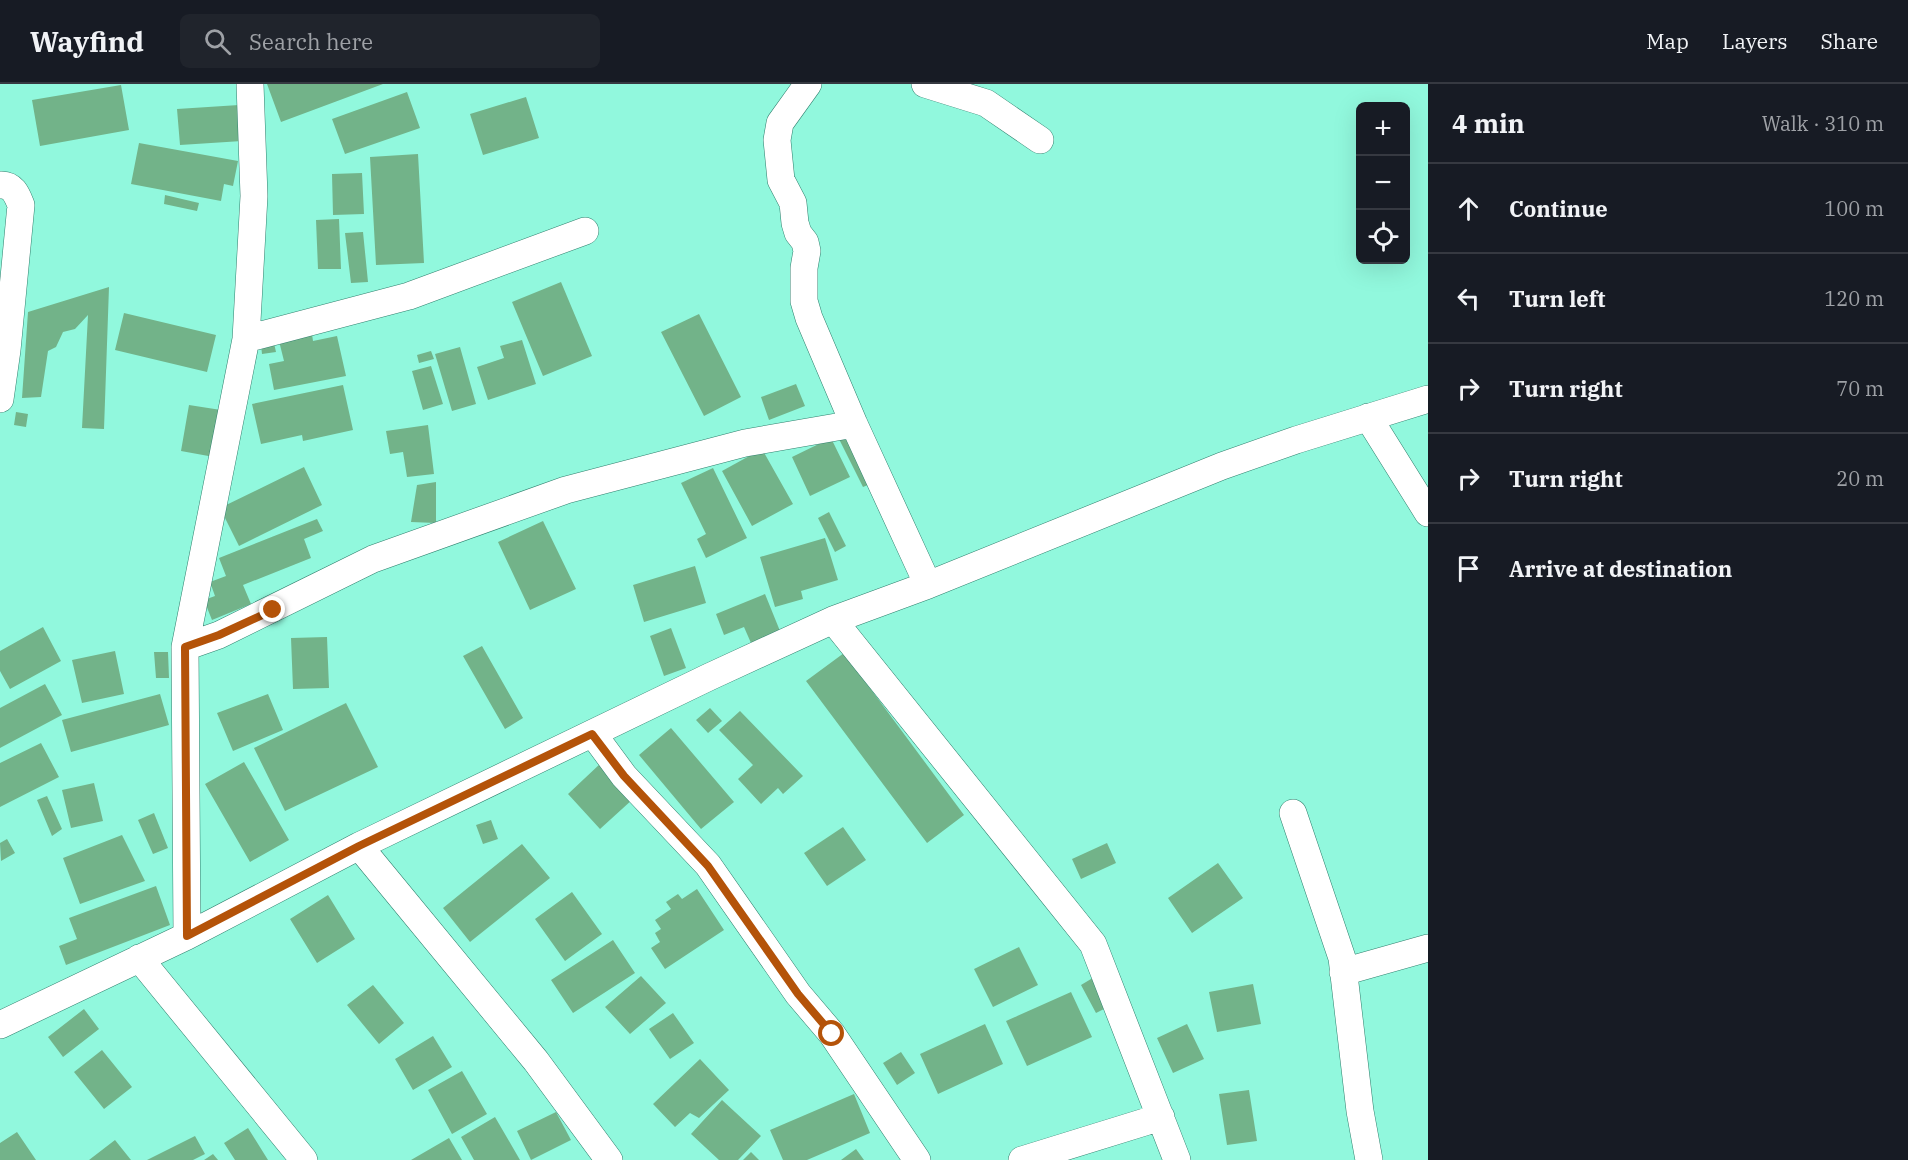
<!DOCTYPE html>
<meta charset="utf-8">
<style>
body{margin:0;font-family:"IBM Plex Serif",serif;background:#20242c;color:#f1f3f6}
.controls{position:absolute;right:18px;top:18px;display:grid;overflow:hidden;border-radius:9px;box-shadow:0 6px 24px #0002}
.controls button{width:54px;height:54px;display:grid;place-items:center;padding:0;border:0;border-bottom:2px solid #363941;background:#171b24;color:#f1f3f6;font:30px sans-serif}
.stop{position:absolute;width:18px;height:18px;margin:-14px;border:4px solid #b45309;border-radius:50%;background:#fff}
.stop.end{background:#b45309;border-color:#fff;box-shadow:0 2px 6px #0008}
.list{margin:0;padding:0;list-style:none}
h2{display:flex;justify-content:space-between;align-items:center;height:78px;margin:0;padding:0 24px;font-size:26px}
h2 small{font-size:20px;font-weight:400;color:#9ea1a6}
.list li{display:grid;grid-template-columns:39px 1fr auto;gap:18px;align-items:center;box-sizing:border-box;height:90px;padding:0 24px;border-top:2px solid #363941}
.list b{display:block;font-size:22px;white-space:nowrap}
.list em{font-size:20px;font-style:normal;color:#9ea1a6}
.icon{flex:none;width:33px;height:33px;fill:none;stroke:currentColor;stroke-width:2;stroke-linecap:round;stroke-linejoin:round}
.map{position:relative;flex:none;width:1428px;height:1076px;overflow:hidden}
header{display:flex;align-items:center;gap:36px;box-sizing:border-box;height:84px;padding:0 30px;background:#171b24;border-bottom:2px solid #363941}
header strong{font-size:28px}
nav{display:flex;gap:33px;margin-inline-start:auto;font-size:21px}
.search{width:420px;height:54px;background:#20242c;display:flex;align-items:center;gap:15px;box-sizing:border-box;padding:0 21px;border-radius:9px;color:#9ea1a6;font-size:22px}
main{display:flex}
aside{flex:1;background:#171b24}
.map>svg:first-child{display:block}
</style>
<header>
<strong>Wayfind</strong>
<div class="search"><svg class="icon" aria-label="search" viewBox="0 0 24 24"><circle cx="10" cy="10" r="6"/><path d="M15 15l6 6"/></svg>Search here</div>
<nav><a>Map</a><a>Layers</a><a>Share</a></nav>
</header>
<main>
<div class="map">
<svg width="1428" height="1076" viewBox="0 0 1428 1076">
<rect width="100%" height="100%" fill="#91f8dd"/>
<!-- building -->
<path fill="#72b389" d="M 267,0 L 383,0 L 281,38 Z
M 121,1 L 129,46 L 40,62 L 32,16 Z
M 407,8 L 420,44 L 345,70 L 332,35 Z
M 526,13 L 539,54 L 483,71 L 470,30 Z
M 239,21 L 242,57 L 180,61 L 177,25 Z
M 139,59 L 238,77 L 233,102 L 224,100 L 221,117 L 131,100 Z
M 418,70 L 424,179 L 376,181 L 370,73 Z
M 362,89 L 364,130 L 333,131 L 332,90 Z
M 165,111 L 199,119 L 197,127 L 164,120 Z
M 339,135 L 341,185 L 318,185 L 316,136 Z
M 363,148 L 368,198 L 351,199 L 345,149 Z
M 561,198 L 592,272 L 543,292 L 512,218 Z
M 109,203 L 104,345 L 82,344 L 88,231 L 75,245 L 63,248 L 56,263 L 48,267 L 41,313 L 22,314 L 28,228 Z
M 124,229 L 216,251 L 207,288 L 115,266 Z
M 699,230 L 741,313 L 704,332 L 661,248 Z
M 312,250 L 313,257 L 337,252 L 346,292 L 274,306 L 269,280 L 284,277 L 279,257 Z
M 522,256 L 536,300 L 488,316 L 477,283 L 504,274 L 500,262 Z
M 274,259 L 276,268 L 262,270 L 261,261 Z
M 460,263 L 476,320 L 452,327 L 435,270 Z
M 431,267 L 434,275 L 419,279 L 417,271 Z
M 431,282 L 443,320 L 423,326 L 412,287 Z
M 796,300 L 805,322 L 769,336 L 761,313 Z
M 343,301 L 353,346 L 303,357 L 302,351 L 261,360 L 252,320 Z
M 189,321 L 221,326 L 214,373 L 181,367 Z
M 16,328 L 28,330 L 26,343 L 14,341 Z
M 428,341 L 434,390 L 407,393 L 403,368 L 390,370 L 386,347 Z
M 846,345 L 873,399 L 863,403 L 836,349 Z
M 831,354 L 850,393 L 810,412 L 792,373 Z
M 762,365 L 793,420 L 752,442 L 722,387 Z
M 304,383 L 322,421 L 239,462 L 220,424 Z
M 713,384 L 747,454 L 706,474 L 697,455 L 706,450 L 681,399 Z
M 436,398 L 436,439 L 411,438 L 417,401 Z
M 829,428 L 846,462 L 835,468 L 818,434 Z
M 317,435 L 323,447 L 304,455 L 311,474 L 243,501 L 251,520 L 212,536 L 204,516 L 215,512 L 210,498 L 226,492 L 219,474 Z
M 543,437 L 576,505 L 530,526 L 498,458 Z
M 825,454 L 838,496 L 801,507 L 803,515 L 775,523 L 760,473 Z
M 695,482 L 706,519 L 644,538 L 633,501 Z
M 765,510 L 780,547 L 751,559 L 744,543 L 724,551 L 716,530 Z
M 43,543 L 61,577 L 10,605 L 0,587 L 0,567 Z
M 671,544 L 686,584 L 664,592 L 650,552 Z
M 327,553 L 329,604 L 293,605 L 291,554 Z
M 482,562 L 523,634 L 505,645 L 463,572 Z
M 115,567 L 124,610 L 82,619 L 72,576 Z
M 154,568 L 168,568 L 169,594 L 156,594 Z
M 844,569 L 964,731 L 927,759 L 806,597 Z
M 45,600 L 62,631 L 0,664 L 0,624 Z
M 160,610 L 169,641 L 71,668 L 62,636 Z
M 268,610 L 283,646 L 233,667 L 217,629 Z
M 346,619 L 378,683 L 285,727 L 254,664 Z
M 710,624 L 722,637 L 708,649 L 696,636 Z
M 740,627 L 803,692 L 783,710 L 778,704 L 761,720 L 738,695 L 753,681 L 719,646 Z
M 671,644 L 734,718 L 701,745 L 639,671 Z
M 41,659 L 59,693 L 0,723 L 0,679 Z
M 244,678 L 289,756 L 250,778 L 205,700 Z
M 601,679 L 633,715 L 600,745 L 568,710 Z
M 94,699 L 103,737 L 71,744 L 62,706 Z
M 47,712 L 62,745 L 52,752 L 37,716 Z
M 154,729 L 168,764 L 153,770 L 138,736 Z
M 491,736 L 498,755 L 483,760 L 476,741 Z
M 843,743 L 866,776 L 827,802 L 804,769 Z
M 122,751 L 145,797 L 80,820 L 63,774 Z
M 7,755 L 15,769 L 1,777 L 0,759 Z
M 1107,759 L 1116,779 L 1081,795 L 1072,775 Z
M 522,760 L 550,794 L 470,858 L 443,824 Z
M 1218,779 L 1243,814 L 1192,849 L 1168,814 Z
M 156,802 L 170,841 L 66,881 L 59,862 L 77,855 L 69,834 Z
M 697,805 L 724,846 L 665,885 L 651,864 L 660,858 L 655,849 L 661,845 L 655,836 L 671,825 L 666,818 L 678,810 L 682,815 Z
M 572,808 L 602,850 L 565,877 L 535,835 Z
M 328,811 L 355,855 L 317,879 L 290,835 Z
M 613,856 L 635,889 L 573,929 L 551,896 Z
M 1019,863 L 1038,901 L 993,923 L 974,885 Z
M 641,892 L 666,919 L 630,950 L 605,923 Z
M 1096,892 L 1112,921 L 1096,929 L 1081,901 Z
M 1253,900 L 1261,940 L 1217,948 L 1209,908 Z
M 373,901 L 404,939 L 379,960 L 347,921 Z
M 1071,908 L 1092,953 L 1027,982 L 1006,937 Z
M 84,925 L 99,945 L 63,973 L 48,953 Z
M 673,929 L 694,959 L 670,975 L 649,945 Z
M 985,940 L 1003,980 L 938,1010 L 920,970 Z
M 1187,940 L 1204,975 L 1173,989 L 1157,954 Z
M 433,952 L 452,983 L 413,1006 L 395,975 Z
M 102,966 L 132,1003 L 104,1025 L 74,988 Z
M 901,968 L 915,989 L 897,1001 L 883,979 Z
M 700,975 L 729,1006 L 699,1034 L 690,1029 L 675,1043 L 653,1020 Z
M 462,987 L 487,1030 L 452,1050 L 428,1006 Z
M 1249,1006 L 1257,1057 L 1227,1061 L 1219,1010 Z
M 854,1010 L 870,1049 L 807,1076 L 783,1076 L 770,1046 Z
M 722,1016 L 761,1052 L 738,1076 L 719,1076 L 691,1050 Z
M 556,1028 L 571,1056 L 531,1076 L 517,1047 Z
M 495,1033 L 520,1076 L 474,1076 L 461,1053 Z
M 248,1044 L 268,1076 L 235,1076 L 224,1059 Z
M 17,1048 L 36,1076 L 0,1076 L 0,1059 Z
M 195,1052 L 205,1070 L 193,1076 L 147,1076 Z
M 449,1054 L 462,1076 L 411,1076 Z
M 115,1056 L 131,1076 L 89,1076 Z
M 856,1065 L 864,1076 L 841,1076 Z
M 751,1068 L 759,1076 L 743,1076 Z
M 213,1070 L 218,1076 L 204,1076 Z"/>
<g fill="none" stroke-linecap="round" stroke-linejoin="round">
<defs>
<path id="minor" d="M 808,0 L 780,39 L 777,56 L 781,96 L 793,119 L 795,139 L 798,149 L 805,158 L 807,167 L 804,184 L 804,217 L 809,234 L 854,340 L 928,501
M 925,0 L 986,19 L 1040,56
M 0,101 C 13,100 17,111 21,121 L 7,266 L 0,315
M 246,255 L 409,212 L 585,147
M 1368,333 L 1428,429
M 833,536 L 1093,860 L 1177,1076
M 185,563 L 219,551 L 373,475 L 566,406 L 745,359 L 854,340
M 593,650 L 624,692 L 708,781 L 798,910 L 832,950 L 917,1076
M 1293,729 L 1342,874 L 1360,1027 L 1369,1076
M 359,762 L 536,977 L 609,1076
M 187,852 L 185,563 L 246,255 L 254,112 L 250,0
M 139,874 L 304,1076
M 1343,888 L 1428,864
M 0,941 L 187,852 L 359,762 L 709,593 L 833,536 L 928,501 L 1222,382 L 1296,356 L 1428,315
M 1022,1076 L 1161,1033"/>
</defs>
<!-- minor casing -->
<use href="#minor" stroke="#30806e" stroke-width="28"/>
<!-- minor -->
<use href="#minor" stroke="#fff" stroke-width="27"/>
</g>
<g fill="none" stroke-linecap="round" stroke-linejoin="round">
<!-- route -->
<path stroke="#b45309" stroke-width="8" d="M 273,526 L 219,551 L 185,563 L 187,852 L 359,762 L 592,650 L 624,692 L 708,782 L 798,910 L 832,950"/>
</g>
</svg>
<div class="controls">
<button>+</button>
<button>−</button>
<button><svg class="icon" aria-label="locate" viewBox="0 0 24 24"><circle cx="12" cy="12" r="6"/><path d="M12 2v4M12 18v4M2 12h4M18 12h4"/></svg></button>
</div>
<div class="stop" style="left:832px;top:950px"></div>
<div class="stop end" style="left:273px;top:526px"></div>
</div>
<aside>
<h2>4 min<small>Walk · 310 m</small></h2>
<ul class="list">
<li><svg class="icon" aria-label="ahead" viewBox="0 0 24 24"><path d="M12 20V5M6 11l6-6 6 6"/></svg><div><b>Continue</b></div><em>100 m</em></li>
<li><svg class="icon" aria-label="left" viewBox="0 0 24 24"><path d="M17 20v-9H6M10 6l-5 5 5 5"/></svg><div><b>Turn left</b></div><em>120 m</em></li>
<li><svg class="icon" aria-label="right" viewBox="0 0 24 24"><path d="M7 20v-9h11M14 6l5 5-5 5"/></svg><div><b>Turn right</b></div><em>70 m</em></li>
<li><svg class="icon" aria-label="right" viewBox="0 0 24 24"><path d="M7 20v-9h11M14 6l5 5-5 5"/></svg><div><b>Turn right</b></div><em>20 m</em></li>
<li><svg class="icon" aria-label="arrive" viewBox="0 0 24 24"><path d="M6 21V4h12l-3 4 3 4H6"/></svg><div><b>Arrive at destination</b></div></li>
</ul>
</aside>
</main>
